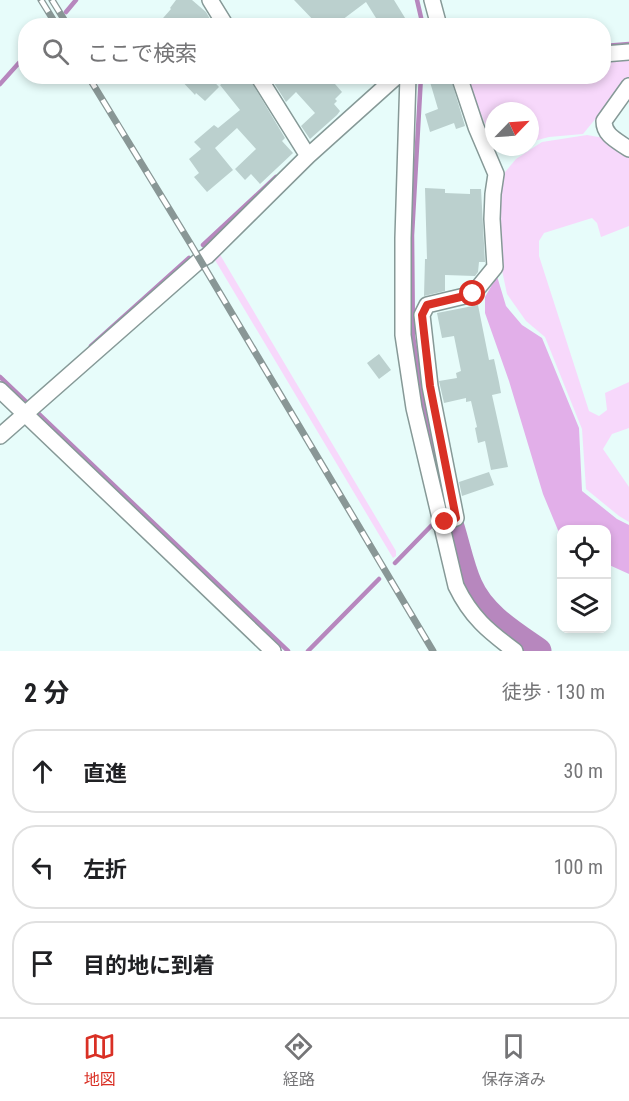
<!DOCTYPE html>
<html lang="ja">
<meta charset="utf-8">
<style>
body{margin:0;font-family:"Roboto Condensed","Noto Sans JP",sans-serif;background:#f6f6f6;color:#202124}
.controls{position:absolute;right:18px;bottom:18px;display:grid;overflow:hidden;border-radius:12px;box-shadow:0 3px 9px #0003}
.controls button{width:54px;height:54px;display:grid;place-items:center;padding:0;border:0;border-bottom:2px solid #e0e0e0;background:#fff;color:#202124;font:30px sans-serif}
.compass{position:absolute;left:485px;top:102px;width:54px;height:54px;border-radius:50%;background:#fff;box-shadow:0 3px 9px #0003;rotate:65deg}
.stop{position:absolute;width:18px;height:18px;margin:-14px;border:4px solid #d93025;border-radius:50%;background:#fff}
.stop.end{background:#d93025;border-color:#fff;box-shadow:0 2px 6px #0008}
.list{margin:0;padding:0;list-style:none}
h2{display:flex;justify-content:space-between;align-items:center;height:78px;margin:0;padding:0 24px;font-size:26px}
h2 small{font-size:20px;font-weight:400;color:#757577}
.list li{display:grid;grid-template-columns:39px 1fr auto;gap:18px;align-items:center;box-sizing:border-box;height:84px;margin:0 12px 12px;padding:0 12px;border:2px solid #e0e0e0;border-radius:24px}
.list b{display:block;font-size:22px;white-space:nowrap}
.list em{font-size:20px;font-style:normal;color:#757577}
.icon{flex:none;width:33px;height:33px;fill:none;stroke:currentColor;stroke-width:2;stroke-linecap:round;stroke-linejoin:round}
.map{position:relative;flex:none;width:629px;height:651px;overflow:hidden}
.search{position:absolute;background:#fff;box-shadow:0 3px 9px #0003;left:18px;right:18px;top:18px;height:66px;display:flex;align-items:center;gap:15px;box-sizing:border-box;padding:0 21px;border-radius:24px;color:#757577;font-size:22px}
.sheet{height:366px;background:#fff}
nav{display:flex;justify-content:space-around;align-items:center;box-sizing:border-box;height:84px;border-top:2px solid #e0e0e0;background:#fff;font-size:16px;color:#757577}
nav a{display:grid;justify-items:center;gap:3px}
nav .on{color:#d93025}
.map>svg:first-child{display:block}
</style>
<div class="map">
<svg width="629" height="651" viewBox="0 0 629 651">
<rect width="100%" height="100%" fill="#e7fcfa"/>
<!-- green -->
<path fill="#f7d8fb" d="M 629,58 L 629,78 L 583,134 L 549,137 L 530,142 L 530,111 L 494,111 L 494,145 L 465,77 L 604,76 L 604,59 Z
M 587,135 L 610,139 L 629,153 L 629,226 L 601,237 L 597,223 L 592,218 L 544,233 L 539,241 L 539,256 L 589,411 L 599,416 L 607,410 L 605,393 L 629,382 L 629,428 L 612,434 L 603,449 L 629,487 L 629,522 L 619,516 L 586,489 L 582,429 L 545,337 L 526,321 L 507,294 L 499,256 L 500,178 L 516,159 L 542,142 Z
M 219,253 L 396,551 L 396,556 L 393,558 L 212,255 Z"/>
<!-- forest -->
<path fill="#e2afe9" d="M 497,276 L 506,306 L 522,325 L 542,338 L 579,428 L 582,491 L 617,519 L 629,525 L 629,574 L 607,564 L 606,530 L 562,530 L 561,536 L 560,535 L 543,494 L 509,381 L 485,313 L 485,297 Z"/>
<g fill="none" stroke-linecap="round" stroke-linejoin="round">
<!-- stream -->
<path stroke="#b787be" stroke-width="4.5" d="M 417,0 L 423,26
M 66,12 L 76,0
M 604,46 L 629,44
M 421,76 L 412,235 L 413,336 L 426,418 L 443,497
M 0,84 L 26,55
M 203,245 L 276,177
M 91,346 L 189,258
M 0,377 L 288,651
M 395,563 L 431,526
M 308,651 L 379,579"/>
<!-- river -->
<path stroke="#b787be" stroke-width="27" d="M 451,527 C 457,546 461,567 469,585 C 482,615 512,633 538,651"/>
</g>
<!-- building -->
<path fill="#bbd0ce" d="M 176,0 L 192,0 L 206,12 L 214,26 L 156,26 L 171,9 L 170,8 Z
M 294,0 L 394,0 L 410,26 L 381,26 L 366,2 L 342,20 L 346,26 L 319,26 Z
M 177,76 L 209,76 L 219,87 L 205,101 L 196,93 L 195,95 Z
M 230,76 L 249,78 L 285,138 L 282,141 L 293,153 L 260,184 L 251,174 L 245,180 L 235,169 L 256,149 L 237,128 L 215,148 L 233,170 L 207,192 L 194,177 L 199,173 L 189,159 L 201,149 L 194,142 L 214,125 L 218,128 L 240,110 L 220,85 Z
M 280,76 L 328,76 L 342,92 L 335,99 L 337,101 L 334,104 L 340,111 L 337,115 L 310,139 L 301,126 L 315,113 L 296,92 L 286,102 L 274,83 Z
M 434,76 L 450,76 L 465,126 L 456,129 L 454,123 L 430,132 L 425,114 L 438,109 L 430,82 L 435,80 Z
M 425,188 L 445,189 L 445,193 L 470,194 L 470,189 L 481,189 L 485,262 L 479,262 L 478,272 L 475,276 L 445,275 L 445,291 L 424,296 L 425,259 L 427,259 Z
M 478,305 L 489,360 L 494,359 L 499,382 L 501,393 L 492,395 L 508,467 L 491,470 L 485,441 L 478,443 L 475,428 L 477,427 L 471,401 L 466,402 L 466,398 L 444,403 L 439,381 L 457,378 L 456,373 L 461,371 L 454,336 L 442,338 L 437,313 Z
M 379,354 L 391,370 L 379,379 L 367,363 Z
M 489,472 L 494,485 L 462,496 L 459,482 Z"/>
<g fill="none" stroke-linecap="round" stroke-linejoin="round">
<defs>
<path id="street" d="M 210,0 L 226,26
M 432,0 L 439,26
M 604,54 L 629,52
M 258,76 L 308,156
M 408,76 L 403,238 L 403,335 L 414,408 L 456,586 C 471,617 488,631 515,651
M 629,86 L 604,121 C 604,136 618,141 629,149
M 0,390 L 273,651
M 0,436 L 200,260 L 207,256 L 308,156 L 397,76
M 440,524 L 456,518 L 430,386 L 422,315 L 427,305 L 473,294 L 495,267 L 492,219 L 493,194 L 496,174 L 476,127 L 459,76"/>
</defs>
<!-- street casing -->
<use href="#street" stroke="#869997" stroke-width="18"/>
<!-- street -->
<use href="#street" stroke="#fff" stroke-width="15"/>
<defs>
<path id="rail" d="M 41,0 L 57,26
M 52,0 L 68,26
M 88,76 L 190,243 L 433,651"/>
</defs>
<!-- rail casing -->
<use href="#rail" stroke="#899796" stroke-width="7"/>
<!-- rail -->
<use href="#rail" stroke="#fff" stroke-width="4.5" stroke-dasharray="14" stroke-linecap="butt"/>
</g>
<g fill="none" stroke-linecap="round" stroke-linejoin="round">
<!-- route -->
<path stroke="#d93025" stroke-width="8" d="M 445,522 L 456,518 L 430,386 L 422,315 L 427,305 L 473,294"/>
</g>
</svg>
<div class="controls">
<button><svg class="icon" aria-label="locate" viewBox="0 0 24 24"><circle cx="12" cy="12" r="6"/><path d="M12 2v4M12 18v4M2 12h4M18 12h4"/></svg></button>
<button><svg class="icon" aria-label="layers" viewBox="0 0 24 24"><path d="M12 4l9 5-9 5-9-5zM3 14l9 5 9-5"/></svg></button>
</div>
<svg class="compass" viewBox="-18 -18 36 36"><path d="M0-13l5 13h-10z" fill="#e53935"/><path d="M0 13l5-13h-10z" fill="#757577"/></svg>
<div class="stop" style="left:473px;top:294px"></div>
<div class="stop end" style="left:445px;top:522px"></div>
<div class="search"><svg class="icon" aria-label="search" viewBox="0 0 24 24"><circle cx="10" cy="10" r="6"/><path d="M15 15l6 6"/></svg>ここで検索</div>
</div>
<section class="sheet">
<h2>2 分<small>徒歩 · 130 m</small></h2>
<ul class="list">
<li><svg class="icon" aria-label="ahead" viewBox="0 0 24 24"><path d="M12 20V5M6 11l6-6 6 6"/></svg><div><b>直進</b></div><em>30 m</em></li>
<li><svg class="icon" aria-label="left" viewBox="0 0 24 24"><path d="M17 20v-9H6M10 6l-5 5 5 5"/></svg><div><b>左折</b></div><em>100 m</em></li>
<li><svg class="icon" aria-label="arrive" viewBox="0 0 24 24"><path d="M6 21V4h12l-3 4 3 4H6"/></svg><div><b>目的地に到着</b></div></li>
</ul>
</section>
<nav>
<a class="on"><svg class="icon" aria-label="map" viewBox="0 0 24 24"><path d="M3 6l6-2 6 2 6-2v14l-6 2-6-2-6 2zM9 4v14M15 6v14"/></svg>地図</a>
<a><svg class="icon" aria-label="directions" viewBox="0 0 24 24"><path d="M12 3l9 9-9 9-9-9zM9 14v-3h6M13 9l2 2-2 2"/></svg>経路</a>
<a><svg class="icon" aria-label="saved" viewBox="0 0 24 24"><path d="M7 4h10v16l-5-4-5 4z"/></svg>保存済み</a>
</nav>
